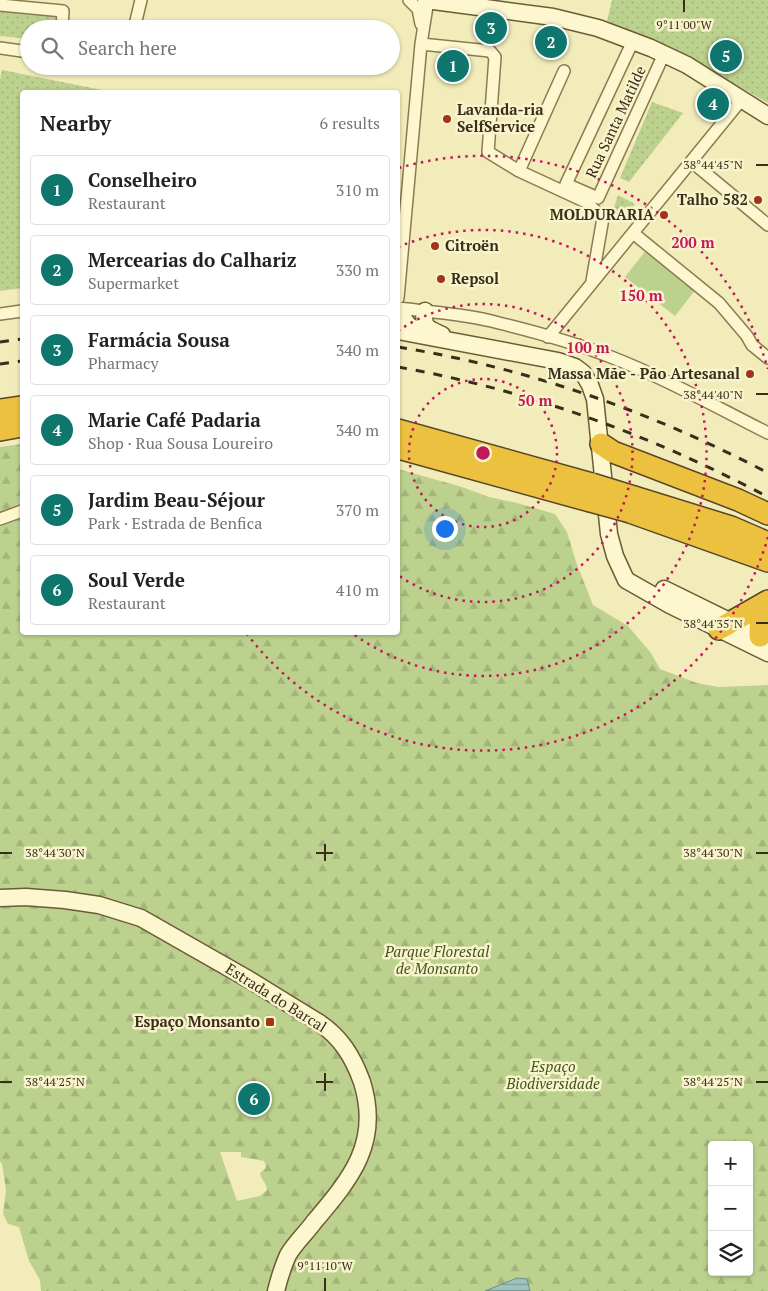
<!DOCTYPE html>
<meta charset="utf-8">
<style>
body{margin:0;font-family:"PT Serif",serif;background:#f6f6f6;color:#222}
.controls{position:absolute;right:15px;bottom:15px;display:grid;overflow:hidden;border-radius:5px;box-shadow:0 1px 4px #0004}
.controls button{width:45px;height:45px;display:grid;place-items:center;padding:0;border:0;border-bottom:1px solid #e0e0e0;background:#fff;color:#222;font:25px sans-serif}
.you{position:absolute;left:444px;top:528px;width:18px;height:18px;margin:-12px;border:4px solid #fff;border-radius:50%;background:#1a73e8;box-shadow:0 0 0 8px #1a73e833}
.badge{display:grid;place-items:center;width:32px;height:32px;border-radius:50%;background:#0f766e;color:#fff;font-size:16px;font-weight:700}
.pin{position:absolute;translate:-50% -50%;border:2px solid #fff;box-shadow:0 1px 5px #0006}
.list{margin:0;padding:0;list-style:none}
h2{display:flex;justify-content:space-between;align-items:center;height:65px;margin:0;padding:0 20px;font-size:21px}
h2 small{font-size:16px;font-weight:400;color:#767676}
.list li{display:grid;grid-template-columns:32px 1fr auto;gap:15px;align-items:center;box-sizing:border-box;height:70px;margin:0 10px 10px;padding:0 10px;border:1px solid #e0e0e0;border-radius:5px}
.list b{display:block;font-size:19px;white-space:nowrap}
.list p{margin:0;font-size:16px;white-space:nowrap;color:#767676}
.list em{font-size:16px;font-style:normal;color:#767676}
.icon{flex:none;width:28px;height:28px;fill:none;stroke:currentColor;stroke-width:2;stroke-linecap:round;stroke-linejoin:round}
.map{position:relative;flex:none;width:768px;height:1291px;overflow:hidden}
.search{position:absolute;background:#fff;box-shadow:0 1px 4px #0004;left:20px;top:20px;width:380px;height:55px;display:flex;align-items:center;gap:12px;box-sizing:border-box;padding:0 18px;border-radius:28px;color:#767676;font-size:19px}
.panel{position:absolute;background:#fff;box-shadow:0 1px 4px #0004;left:20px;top:90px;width:380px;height:545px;border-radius:5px}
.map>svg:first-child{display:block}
</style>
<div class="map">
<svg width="768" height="1291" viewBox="0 0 768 1291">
<defs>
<pattern id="grass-dots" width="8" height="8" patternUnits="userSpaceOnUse" patternTransform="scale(1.25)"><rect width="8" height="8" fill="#bcd18e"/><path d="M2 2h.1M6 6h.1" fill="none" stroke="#a2b47a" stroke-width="1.8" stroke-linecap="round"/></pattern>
<pattern id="forest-firs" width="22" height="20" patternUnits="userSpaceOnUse" patternTransform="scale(1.25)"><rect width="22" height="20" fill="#bcd18e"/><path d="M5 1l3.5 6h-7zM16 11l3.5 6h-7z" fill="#a2b47a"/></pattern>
<pattern id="water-rules" width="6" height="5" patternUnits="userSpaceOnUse" patternTransform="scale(1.25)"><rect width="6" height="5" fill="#9fc2be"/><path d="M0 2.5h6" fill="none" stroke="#839e9a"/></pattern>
</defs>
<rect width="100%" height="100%" fill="#f2ecba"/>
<!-- grass -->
<path fill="url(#grass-dots)" d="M 612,0 L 768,0 L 768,103 L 699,64 L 607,21 Z
M 0,10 L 59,16 L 58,29 L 29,29 L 29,39 L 0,36 Z
M 2,70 L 112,92 L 22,92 L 22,288 L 0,291 L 0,80 Z
M 652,102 L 683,113 L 629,182 L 620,178 Z
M 618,195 L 635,204 L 621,223 L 611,217 Z"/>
<!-- forest -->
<path fill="url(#forest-firs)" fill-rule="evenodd" d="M 22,444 L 22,632 L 398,632 L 398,469 L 462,487 L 489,497 L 517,503 L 555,514 L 567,532 L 576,562 L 593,605 L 628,626 L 651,653 L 660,669 L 697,683 L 718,687 L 768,685 L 768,1291 L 530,1291 L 527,1280 L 485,1291 L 41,1291 L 40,1280 L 29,1261 L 19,1227 L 8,1224 L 3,1214 L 6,1190 L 2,1164 L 0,1161 L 0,447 ZM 712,1145 L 749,1145 L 749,1272 L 712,1272 ZM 220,1152 L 241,1152 L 241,1157 L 264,1161 L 266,1166 L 265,1169 L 260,1173 C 261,1180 267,1183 267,1190 L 260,1196 L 237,1201 Z"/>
<!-- pitch -->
<path fill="#bcd18e" d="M 647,249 L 696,289 L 675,316 L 625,277 Z"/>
<!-- water -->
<path fill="url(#water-rules)" stroke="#66908e" d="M 517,1278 L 527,1279 L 530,1291 L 485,1291 Z"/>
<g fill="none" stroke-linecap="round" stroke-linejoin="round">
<defs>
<path id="street" d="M 409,0 L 418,9 L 421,24
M 0,5 L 63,11 L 62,29
M 134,29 L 141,0
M 633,41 L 566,184 L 598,198 L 664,54
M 421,44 L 490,51 L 495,57 L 488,152 L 519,171 L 586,202 L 603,218 L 592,281
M 0,48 L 29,52
M 692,162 L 768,225
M 519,171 L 564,71
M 633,233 L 719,303 L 747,336 L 752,345 L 768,358
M 398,298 L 421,44 L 428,0
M 398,308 C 431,312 466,314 499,323 C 536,332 575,343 611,357 C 665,378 716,407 768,433
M 0,314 L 22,311
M 548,337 L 742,99
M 0,519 L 22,511"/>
<path id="secondary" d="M 426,0 L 553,17 L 598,28 L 651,48 L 687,65 L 768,116
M 398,310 L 408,325 L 421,333
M 425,311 C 422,328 428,328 442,335
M 398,331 L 558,361 L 575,367 L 583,373 L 590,385 L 595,399 L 609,534 L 615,556 L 626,580 L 670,605 L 768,653
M 664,589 L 768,640
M 0,898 L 26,897 L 65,900 L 99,905 L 141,918 L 248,979 L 318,1022 C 341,1037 353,1057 362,1082 C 381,1143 351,1178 314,1222 C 306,1233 295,1243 288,1255 C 283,1266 279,1279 276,1291"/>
<path id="highway" d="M 0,410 L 22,407
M 0,430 L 22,426
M 398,430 L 592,484
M 601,444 L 613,452 L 738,500 L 768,514
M 398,448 L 590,501
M 634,497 L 731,527 L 768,543
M 630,512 L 768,561
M 719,629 L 768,601
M 760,636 L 761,605"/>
</defs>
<!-- street casing -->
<use href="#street" stroke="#8b7b53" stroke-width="14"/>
<!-- secondary casing -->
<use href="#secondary" stroke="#6c5b36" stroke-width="19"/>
<!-- highway casing -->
<use href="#highway" stroke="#574728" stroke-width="24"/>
<!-- street -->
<use href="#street" stroke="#fcf7ce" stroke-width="11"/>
<!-- secondary -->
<use href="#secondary" stroke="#fcf7ce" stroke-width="16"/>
<!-- highway -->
<use href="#highway" stroke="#ecc140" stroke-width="21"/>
<!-- rail -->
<path stroke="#382e1a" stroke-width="3" stroke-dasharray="9 9" stroke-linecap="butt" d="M 0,342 L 22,339
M 398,347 C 528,368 652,412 768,473
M 0,364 L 22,361
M 398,367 C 528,390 651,435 768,497"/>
<defs>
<path id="highway-bridge" d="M 592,484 L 634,497
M 590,501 L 630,512"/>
</defs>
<!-- highway-bridge casing -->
<use href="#highway-bridge" stroke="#574728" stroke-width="24" stroke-linecap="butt"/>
<!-- highway-bridge -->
<use href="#highway-bridge" stroke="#ecc140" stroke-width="21"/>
</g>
<!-- ticks -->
<path fill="none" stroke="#382e1a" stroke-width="2" d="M 684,0 L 684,12M 756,165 L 768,165M 756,394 L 768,394M 756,623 L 768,623M 325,844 L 325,861M 0,853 L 12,853M 316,853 L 333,853M 756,853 L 768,853M 325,1073 L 325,1091M 0,1082 L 12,1082M 316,1082 L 333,1082M 756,1082 L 768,1082M 325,1278 L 325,1291"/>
<!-- distance rings -->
<g fill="none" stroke="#c2185b" stroke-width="2.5" stroke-dasharray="2.5 5">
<circle cx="483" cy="453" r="74"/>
<path d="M398 331A149 149 0 1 1 398 575"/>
<path d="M398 247A223 223 0 1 1 352 633"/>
<path d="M768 537A297 297 0 0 1 247 634M399 168A297 297 0 0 1 768 369"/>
</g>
<!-- markers -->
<g fill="#a0341d" stroke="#f9f4cb" stroke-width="2">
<circle cx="447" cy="119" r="5"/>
<circle cx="758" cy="200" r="5"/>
<circle cx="664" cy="215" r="5"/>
<circle cx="435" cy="246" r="5"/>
<circle cx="441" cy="279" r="5"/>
<circle cx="750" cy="374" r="5"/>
<rect x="265" y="1017" width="10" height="10" rx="2.5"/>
</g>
<g text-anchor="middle" stroke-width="5" stroke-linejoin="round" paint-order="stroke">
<!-- poi labels -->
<g font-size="15" font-weight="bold" fill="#382e1a" stroke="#f9f4cb" text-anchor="end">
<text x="457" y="115" text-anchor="start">Lavanda-ria<tspan x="457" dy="17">SelfService</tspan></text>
<text x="748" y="205">Talho 582</text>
<text x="654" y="220">MOLDURARIA</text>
<text x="445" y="251" text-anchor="start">Citroën</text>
<text x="451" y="284" text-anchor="start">Repsol</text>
<text x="740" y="379">Massa Mãe - Pão Artesanal</text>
<text x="260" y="1027">Espaço Monsanto</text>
</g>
<!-- street labels -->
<g font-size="15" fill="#382e1a" stroke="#f9f4cb">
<text transform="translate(616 122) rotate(-65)" y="5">Rua Santa Matilde</text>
<text transform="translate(276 998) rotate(32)" y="5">Estrada do Barcal</text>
</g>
<!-- park labels -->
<g font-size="15" font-style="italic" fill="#3e561e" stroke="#f9f4cb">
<text x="437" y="957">Parque Florestal<tspan x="437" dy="17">de Monsanto</tspan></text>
<text x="553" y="1072">Espaço<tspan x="553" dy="17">Biodiversidade</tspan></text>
</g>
</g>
<g font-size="12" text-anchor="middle" fill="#382e1a" stroke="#f9f4cb" stroke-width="5" stroke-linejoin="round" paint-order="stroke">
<text x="684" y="29">9°11'00"W</text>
<text x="713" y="169">38°44'45"N</text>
<text x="713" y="399">38°44'40"N</text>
<text x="713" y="628">38°44'35"N</text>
<text x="55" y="857">38°44'30"N</text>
<text x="713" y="857">38°44'30"N</text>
<text x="55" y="1086">38°44'25"N</text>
<text x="713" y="1086">38°44'25"N</text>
<text x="325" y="1270">9°11'10"W</text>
</g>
<circle cx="483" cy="453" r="8" fill="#c2185b" stroke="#f9f4cb" stroke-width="2.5"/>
<g font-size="15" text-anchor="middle" font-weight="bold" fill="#c2185b" stroke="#f9f4cb" stroke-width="5" stroke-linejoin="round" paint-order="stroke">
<text x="693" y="248">200 m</text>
<text x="641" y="301">150 m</text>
<text x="588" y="353">100 m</text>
<text x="535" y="406">50 m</text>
</g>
</svg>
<div class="controls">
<button>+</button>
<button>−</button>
<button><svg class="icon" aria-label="layers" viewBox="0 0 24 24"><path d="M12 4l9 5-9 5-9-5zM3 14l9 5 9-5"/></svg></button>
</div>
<div class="you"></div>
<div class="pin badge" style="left:453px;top:66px">1</div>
<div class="pin badge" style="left:551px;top:42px">2</div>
<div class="pin badge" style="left:491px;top:28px">3</div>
<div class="pin badge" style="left:713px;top:104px">4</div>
<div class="pin badge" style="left:726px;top:56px">5</div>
<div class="pin badge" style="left:254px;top:1099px">6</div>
<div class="search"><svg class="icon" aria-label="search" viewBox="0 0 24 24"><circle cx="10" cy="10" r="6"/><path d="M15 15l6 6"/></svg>Search here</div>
<section class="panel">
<h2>Nearby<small>6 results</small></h2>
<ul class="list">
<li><span class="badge">1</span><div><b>Conselheiro</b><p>Restaurant</p></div><em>310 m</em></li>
<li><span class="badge">2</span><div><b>Mercearias do Calhariz</b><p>Supermarket</p></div><em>330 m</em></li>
<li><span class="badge">3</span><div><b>Farmácia Sousa</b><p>Pharmacy</p></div><em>340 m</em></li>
<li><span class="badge">4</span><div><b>Marie Café Padaria</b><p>Shop · Rua Sousa Loureiro</p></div><em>340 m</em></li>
<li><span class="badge">5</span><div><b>Jardim Beau-Séjour</b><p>Park · Estrada de Benfica</p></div><em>370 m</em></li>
<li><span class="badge">6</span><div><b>Soul Verde</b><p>Restaurant</p></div><em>410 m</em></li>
</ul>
</section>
</div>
